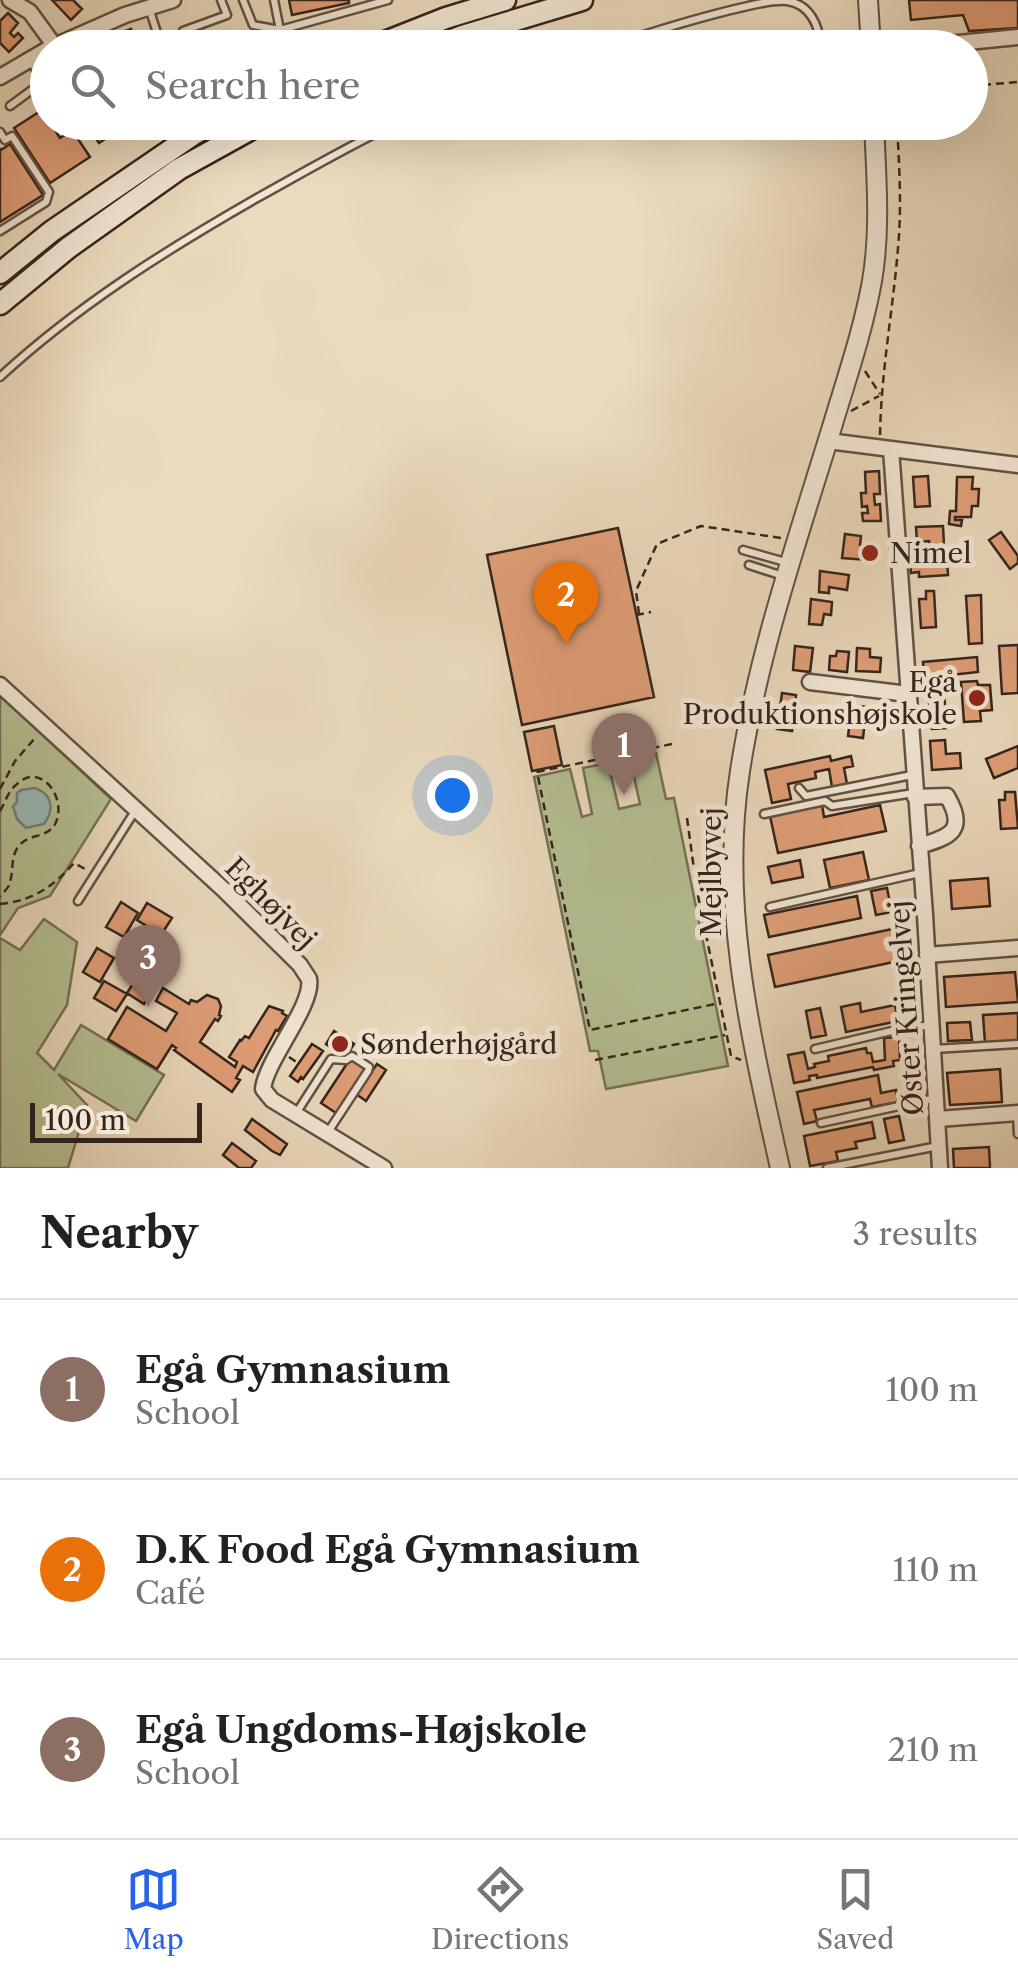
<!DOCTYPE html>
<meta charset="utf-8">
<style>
body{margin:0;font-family:"Libre Caslon Text",serif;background:#f6f6f6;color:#222}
.scale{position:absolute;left:30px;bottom:25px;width:172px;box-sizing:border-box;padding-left:10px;border:5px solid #34241c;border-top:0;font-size:28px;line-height:35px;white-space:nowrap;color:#34241c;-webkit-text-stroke:8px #f2e7d4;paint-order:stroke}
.you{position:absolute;left:452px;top:795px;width:35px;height:35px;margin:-25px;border:8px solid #fff;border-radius:50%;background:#1a73e8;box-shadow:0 0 0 15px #1a73e833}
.badge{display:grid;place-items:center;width:65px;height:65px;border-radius:50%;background:#2563eb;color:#fff;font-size:32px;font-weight:700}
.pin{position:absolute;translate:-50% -82px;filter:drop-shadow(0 2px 5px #0008)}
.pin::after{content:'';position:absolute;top:52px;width:35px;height:30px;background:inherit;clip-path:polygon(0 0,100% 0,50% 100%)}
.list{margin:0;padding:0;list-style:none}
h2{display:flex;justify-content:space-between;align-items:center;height:130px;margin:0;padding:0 40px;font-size:42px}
h2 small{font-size:32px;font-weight:400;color:#767676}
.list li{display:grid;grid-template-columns:65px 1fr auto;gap:30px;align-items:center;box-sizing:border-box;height:180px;padding:0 40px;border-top:2px solid #e0e0e0}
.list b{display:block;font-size:38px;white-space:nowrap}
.list p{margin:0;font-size:32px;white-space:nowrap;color:#767676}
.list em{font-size:32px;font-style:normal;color:#767676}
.icon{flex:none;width:55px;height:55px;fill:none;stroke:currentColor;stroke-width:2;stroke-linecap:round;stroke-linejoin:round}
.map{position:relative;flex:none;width:1018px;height:1168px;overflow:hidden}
.search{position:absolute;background:#fff;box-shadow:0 10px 40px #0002;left:30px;right:30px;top:30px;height:110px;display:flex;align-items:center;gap:25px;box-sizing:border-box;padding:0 35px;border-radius:55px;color:#767676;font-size:38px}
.sheet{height:670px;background:#fff}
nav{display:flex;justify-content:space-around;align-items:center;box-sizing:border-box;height:140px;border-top:2px solid #e0e0e0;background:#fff;font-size:28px;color:#767676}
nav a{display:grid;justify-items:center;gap:5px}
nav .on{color:#2563eb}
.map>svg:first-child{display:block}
</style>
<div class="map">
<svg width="1018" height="1168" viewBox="0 0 1018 1168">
<rect width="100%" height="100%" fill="#ebdabd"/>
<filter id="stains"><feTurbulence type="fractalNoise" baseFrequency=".002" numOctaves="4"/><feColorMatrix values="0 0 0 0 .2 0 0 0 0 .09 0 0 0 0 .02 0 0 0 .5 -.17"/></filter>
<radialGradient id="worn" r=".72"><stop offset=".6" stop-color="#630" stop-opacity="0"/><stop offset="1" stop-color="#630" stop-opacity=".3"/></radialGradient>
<!-- green -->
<path fill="#b5c093" stroke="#747258" stroke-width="2.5" d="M 0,695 L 111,799 L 50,896 L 18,908 L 0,935 Z
M 656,753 L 666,799 L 674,798 L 728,1066 L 606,1089 L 598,1051 L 590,1051 L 534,777 L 570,769 L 582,817 L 592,814 L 583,768 L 608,763 L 619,809 L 640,804 L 630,759 Z
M 44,919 L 77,942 L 67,1005 L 37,1053 L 54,1070 L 81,1025 L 164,1075 L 136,1121 L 58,1074 L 87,1105 L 68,1168 L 0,1168 L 0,938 L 20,950 Z"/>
<!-- water -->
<path fill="#9ab9b8" stroke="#717d7a" stroke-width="2.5" d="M 35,788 C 52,794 55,809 44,824 L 26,828 L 17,819 L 13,806 L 17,802 L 17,793 L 21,790 Z"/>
<!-- building -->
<path fill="#e19f78" stroke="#34241c" stroke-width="2.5" d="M 52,0 L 73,0 L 82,9 L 71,20 Z
M 289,0 L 349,0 L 349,3 L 292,15 Z
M 909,0 L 1018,0 L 1018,28 L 969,31 L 963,15 L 911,20 Z
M 8,13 L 18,23 L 10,33 L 14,37 L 18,33 L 23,38 L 9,52 L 0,43 L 0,21 Z
M 131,29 L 138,48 L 117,48 L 113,36 Z
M 204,31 L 210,48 L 190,48 L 186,37 Z
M 42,110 L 60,138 L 72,130 L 90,157 L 50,183 L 14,128 Z
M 85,122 L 106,122 L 112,134 L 99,143 Z
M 10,144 L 43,195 L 0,222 L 0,148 L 1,150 Z
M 879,471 L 880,494 L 874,494 L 875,505 L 880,504 L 881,521 L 863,521 L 862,513 L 868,513 L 867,506 L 862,507 L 861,493 L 866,493 L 865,472 Z
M 928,476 L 930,506 L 915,507 L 913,477 Z
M 957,477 L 973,477 L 972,489 L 979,489 L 978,506 L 972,506 L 971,517 L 955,517 L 955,520 L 962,520 L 961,526 L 949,524 L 950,511 L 956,511 Z
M 943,526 L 944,545 L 929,546 L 929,541 L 917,542 L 916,527 Z
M 618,528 L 654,697 L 522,725 L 487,555 Z
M 1001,532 L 1018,556 L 1018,563 L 1010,569 L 989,540 Z
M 845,534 L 861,536 L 860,545 L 869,547 L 868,560 L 842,558 Z
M 926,551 L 926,561 L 947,560 L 948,575 L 919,577 L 919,572 L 911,573 L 910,562 L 919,562 L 918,552 Z
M 820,571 L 849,575 L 847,590 L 829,587 L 829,593 L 819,592 Z
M 926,591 L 934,591 L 936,627 L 921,628 L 919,599 L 926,599 Z
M 981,595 L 982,643 L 969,644 L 966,596 Z
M 811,599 L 832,602 L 831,615 L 824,614 L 822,625 L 809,624 Z
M 1018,645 L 1018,693 L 1002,694 L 999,646 Z
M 795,646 L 813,648 L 810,672 L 793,670 Z
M 857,648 L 870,649 L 870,657 L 881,658 L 880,672 L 856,671 Z
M 837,651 L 849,652 L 847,672 L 829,670 L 830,656 L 836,656 Z
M 977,657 L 978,672 L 924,678 L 923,662 Z
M 977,681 L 978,685 L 990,685 L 992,710 L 980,711 L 981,721 L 964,722 L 961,682 Z
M 944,692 L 945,706 L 949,706 L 949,718 L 946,718 L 946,728 L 932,729 L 928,694 Z
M 782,693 L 796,695 L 792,731 L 777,729 Z
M 852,705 L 874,708 L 872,721 L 865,720 L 863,738 L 848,736 Z
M 813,708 L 835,711 L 833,727 L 811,724 Z
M 554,726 L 562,765 L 532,771 L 524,732 Z
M 945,740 L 946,754 L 960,753 L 961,768 L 932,770 L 930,741 Z
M 1018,746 L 1018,768 L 994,778 L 986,759 Z
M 830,756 L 831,761 L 851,756 L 853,766 L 844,768 L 847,784 L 832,787 L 829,769 L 815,772 L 816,778 L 788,784 L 791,799 L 772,803 L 765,770 Z
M 1005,792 L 1015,792 L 1018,828 L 1001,829 L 999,800 L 1005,800 Z
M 822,805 L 824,817 L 880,805 L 886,831 L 778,853 L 770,816 Z
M 863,852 L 869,880 L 830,888 L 824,860 Z
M 800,860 L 803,877 L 772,883 L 768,867 Z
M 988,878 L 990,906 L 952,909 L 950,881 Z
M 887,888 L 890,903 L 895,902 L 897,911 L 876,915 L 871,891 Z
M 857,896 L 861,918 L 769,937 L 764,915 Z
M 121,902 L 138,913 L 124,937 L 106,927 Z
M 147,903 L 172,918 L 161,935 L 137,920 Z
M 902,927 L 908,959 L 775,987 L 768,955 Z
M 154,934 L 172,944 L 157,968 L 140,958 Z
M 97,948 L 114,958 L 100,982 L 83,972 Z
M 141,971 L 158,981 L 144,1004 L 127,993 Z
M 1015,972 L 1018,1002 L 946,1007 L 944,977 Z
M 104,981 L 127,994 L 116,1011 L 94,998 Z
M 163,988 L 189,1004 L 191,1000 L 197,1002 L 207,995 L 218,999 L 221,1006 L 219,1015 L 221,1016 L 218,1021 L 215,1019 L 200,1042 L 235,1067 L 237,1062 L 229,1057 L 240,1040 L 241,1041 L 245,1036 L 249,1038 L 269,1006 L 283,1011 L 282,1013 L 287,1016 L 278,1031 L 276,1030 L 253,1072 L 243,1066 L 236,1078 L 240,1080 L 232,1092 L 174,1050 L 176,1048 L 172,1045 L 157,1069 L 108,1039 L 127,1007 L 166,1031 L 177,1013 L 156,1001 Z
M 860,1003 L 861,1012 L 895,1005 L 898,1021 L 846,1032 L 841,1007 Z
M 820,1008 L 826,1035 L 811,1038 L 806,1011 Z
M 1018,1013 L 1018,1041 L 985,1043 L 983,1015 Z
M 970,1022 L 972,1040 L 948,1041 L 947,1023 Z
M 334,1031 L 354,1044 L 346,1057 L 326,1044 Z
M 899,1037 L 900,1060 L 893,1061 L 894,1066 L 874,1070 L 873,1067 L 817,1078 L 817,1075 L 809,1076 L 810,1080 L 794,1083 L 788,1055 L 804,1052 L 808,1069 L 815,1067 L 814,1064 L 829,1061 L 828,1056 L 866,1048 L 867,1053 L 871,1053 L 873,1062 L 885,1060 L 884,1038 Z
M 312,1044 L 323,1051 L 303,1079 L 301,1077 L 298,1082 L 290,1076 Z
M 350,1059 L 365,1069 L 336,1113 L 321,1103 Z
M 377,1064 L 386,1070 L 366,1101 L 356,1094 Z
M 1000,1069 L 1002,1102 L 950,1105 L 947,1073 Z
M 878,1075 L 881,1093 L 896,1090 L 898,1102 L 872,1107 L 870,1099 L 814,1110 L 817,1121 L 804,1124 L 797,1092 Z
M 899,1116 L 904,1140 L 889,1143 L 884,1119 Z
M 252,1119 L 287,1144 L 280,1155 L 272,1151 L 245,1130 Z
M 872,1122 L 875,1138 L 855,1142 L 857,1148 L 836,1152 L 838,1161 L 810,1166 L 804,1136 Z
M 232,1143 L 256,1161 L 251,1168 L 239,1168 L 223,1155 Z
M 989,1147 L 990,1168 L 954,1168 L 953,1149 Z"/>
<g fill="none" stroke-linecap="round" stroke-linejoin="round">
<defs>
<path id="service" d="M 243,0 L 253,25 L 280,30
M 274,0 L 280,30 L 388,0
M 149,8 L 162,48
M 183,31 L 227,15 L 221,0
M 604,48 C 651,32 699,17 748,6 C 761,3 774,0 787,1 C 810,4 821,27 819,48
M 30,61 L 48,86
M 10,106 L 44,81
M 0,132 L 5,140 L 12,136 L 49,192 L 46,202 L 0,231
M 0,377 C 77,306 166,250 257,198 C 304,172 350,145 399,122
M 743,550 L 789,563
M 749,565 L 786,577
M 799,788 L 806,796 L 912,775
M 764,814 L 825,801 L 832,806 L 914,793
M 78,901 L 135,811
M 770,907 L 920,873
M 815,1049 L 896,1030 L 931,1025
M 934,1049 L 1018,1044
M 297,1112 L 331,1059 L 346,1060 L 352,1056 L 369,1067 L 368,1071 L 328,1132
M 1017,1115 L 1018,1134
M 821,1123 L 936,1098
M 827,1168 L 938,1146"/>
<path id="minor" d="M 10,0 L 30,12 L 54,45
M 50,48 L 125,15 L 173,0
M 909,48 L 1018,37
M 0,77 L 48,49
M 828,441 L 1018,465
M 891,449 L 925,915 L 940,1168
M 810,682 L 908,694
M 0,685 L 223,889 L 300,965 C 301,967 308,977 309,979 C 314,1005 266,1060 263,1089 L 272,1100 L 384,1168
M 915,797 L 947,796 C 967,830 951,837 919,846
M 927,955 L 1018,948
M 938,1119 L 1018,1113"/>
<path id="tertiary" d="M 868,0 L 871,48
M 780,1168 C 751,1038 719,905 740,771 C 758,654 797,541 832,427 C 846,380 863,331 872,281 C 881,229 876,175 874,122"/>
<path id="secondary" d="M 370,48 L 446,18 L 505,0
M 431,48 L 462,36 L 582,0
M 0,273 L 52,231 L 194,134 L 217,122
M 0,304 L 68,248 L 179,169 L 264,122"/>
</defs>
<!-- service casing -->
<use href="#service" stroke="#625244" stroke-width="11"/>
<!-- minor casing -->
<use href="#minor" stroke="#625244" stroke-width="19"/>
<!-- tertiary casing -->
<use href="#tertiary" stroke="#625244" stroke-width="22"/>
<!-- secondary casing -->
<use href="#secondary" stroke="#34241c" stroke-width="25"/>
<!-- path -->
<path stroke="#34241c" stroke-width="2.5" stroke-dasharray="8 5" stroke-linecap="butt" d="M 970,86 L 1018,82
M 865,371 L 880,394
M 851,411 L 879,396
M 880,435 C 881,372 893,310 898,248 C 902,206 899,164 897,122
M 639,614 L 636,591 L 657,544 L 701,526 L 781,538
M 636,615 L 651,612
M 672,744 L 537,772 L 590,1030 L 720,1003
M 0,789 L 15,761 L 36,737
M 0,811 C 5,803 8,791 16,785 C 37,763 62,790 58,815 C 54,841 29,831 18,847 C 10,858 14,873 9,885 C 9,887 1,895 0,897
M 687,818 L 697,891 L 731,1056 L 741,1060
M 0,904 C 32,901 53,887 74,863 L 85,869
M 289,1057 L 298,1063
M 595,1060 L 725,1035"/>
<!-- service -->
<use href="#service" stroke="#f2e7d4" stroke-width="6"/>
<!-- minor -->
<use href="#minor" stroke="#f2e7d4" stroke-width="14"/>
<!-- tertiary -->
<use href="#tertiary" stroke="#f2e7d4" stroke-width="18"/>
<!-- secondary -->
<use href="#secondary" stroke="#f2e7d4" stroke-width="20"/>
</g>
<!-- markers -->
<g fill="#8f2418" stroke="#f2e7d4" stroke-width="4">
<circle cx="870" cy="553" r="10"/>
<circle cx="977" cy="698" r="10"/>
<circle cx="340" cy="1044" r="10"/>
</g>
<g text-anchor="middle" stroke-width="10" stroke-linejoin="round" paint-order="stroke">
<!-- poi labels -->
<g font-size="28" fill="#34241c" stroke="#f2e7d4" text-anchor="start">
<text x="890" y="563">Nimel</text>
<text x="957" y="692" text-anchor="end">Egå<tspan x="957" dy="32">Produktionshøjskole</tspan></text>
<text x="360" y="1054">Sønderhøjgård</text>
</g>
<!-- street labels -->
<g font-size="28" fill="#34241c" stroke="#f2e7d4">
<text transform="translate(711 872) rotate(-90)" y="10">Mejlbyvej</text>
<text transform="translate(271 903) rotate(45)" y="10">Eghøjvej</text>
<text transform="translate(906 1008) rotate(-94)" y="10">Øster Kringelvej</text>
</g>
</g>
<rect width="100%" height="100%" filter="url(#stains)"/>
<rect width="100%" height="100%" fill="url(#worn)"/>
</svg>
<div class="scale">100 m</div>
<div class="you"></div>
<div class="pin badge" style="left:624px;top:795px;background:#8d6e63">1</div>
<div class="pin badge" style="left:566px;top:644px;background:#e8710a">2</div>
<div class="pin badge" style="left:148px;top:1007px;background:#8d6e63">3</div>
<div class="search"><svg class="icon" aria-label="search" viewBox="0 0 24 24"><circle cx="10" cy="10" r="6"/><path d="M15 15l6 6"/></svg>Search here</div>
</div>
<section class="sheet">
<h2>Nearby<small>3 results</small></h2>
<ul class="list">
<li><span class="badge" style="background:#8d6e63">1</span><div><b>Egå Gymnasium</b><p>School</p></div><em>100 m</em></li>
<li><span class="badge" style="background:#e8710a">2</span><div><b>D.K Food Egå Gymnasium</b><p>Café</p></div><em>110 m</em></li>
<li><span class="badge" style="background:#8d6e63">3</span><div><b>Egå Ungdoms-Højskole</b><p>School</p></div><em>210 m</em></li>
</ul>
</section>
<nav>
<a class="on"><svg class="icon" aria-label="map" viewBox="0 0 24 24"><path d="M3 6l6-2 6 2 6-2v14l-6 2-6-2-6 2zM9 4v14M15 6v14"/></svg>Map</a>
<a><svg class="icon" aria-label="directions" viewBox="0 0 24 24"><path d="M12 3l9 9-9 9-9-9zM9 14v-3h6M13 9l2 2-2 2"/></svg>Directions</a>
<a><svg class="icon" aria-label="saved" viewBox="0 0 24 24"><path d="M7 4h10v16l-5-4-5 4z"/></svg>Saved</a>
</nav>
